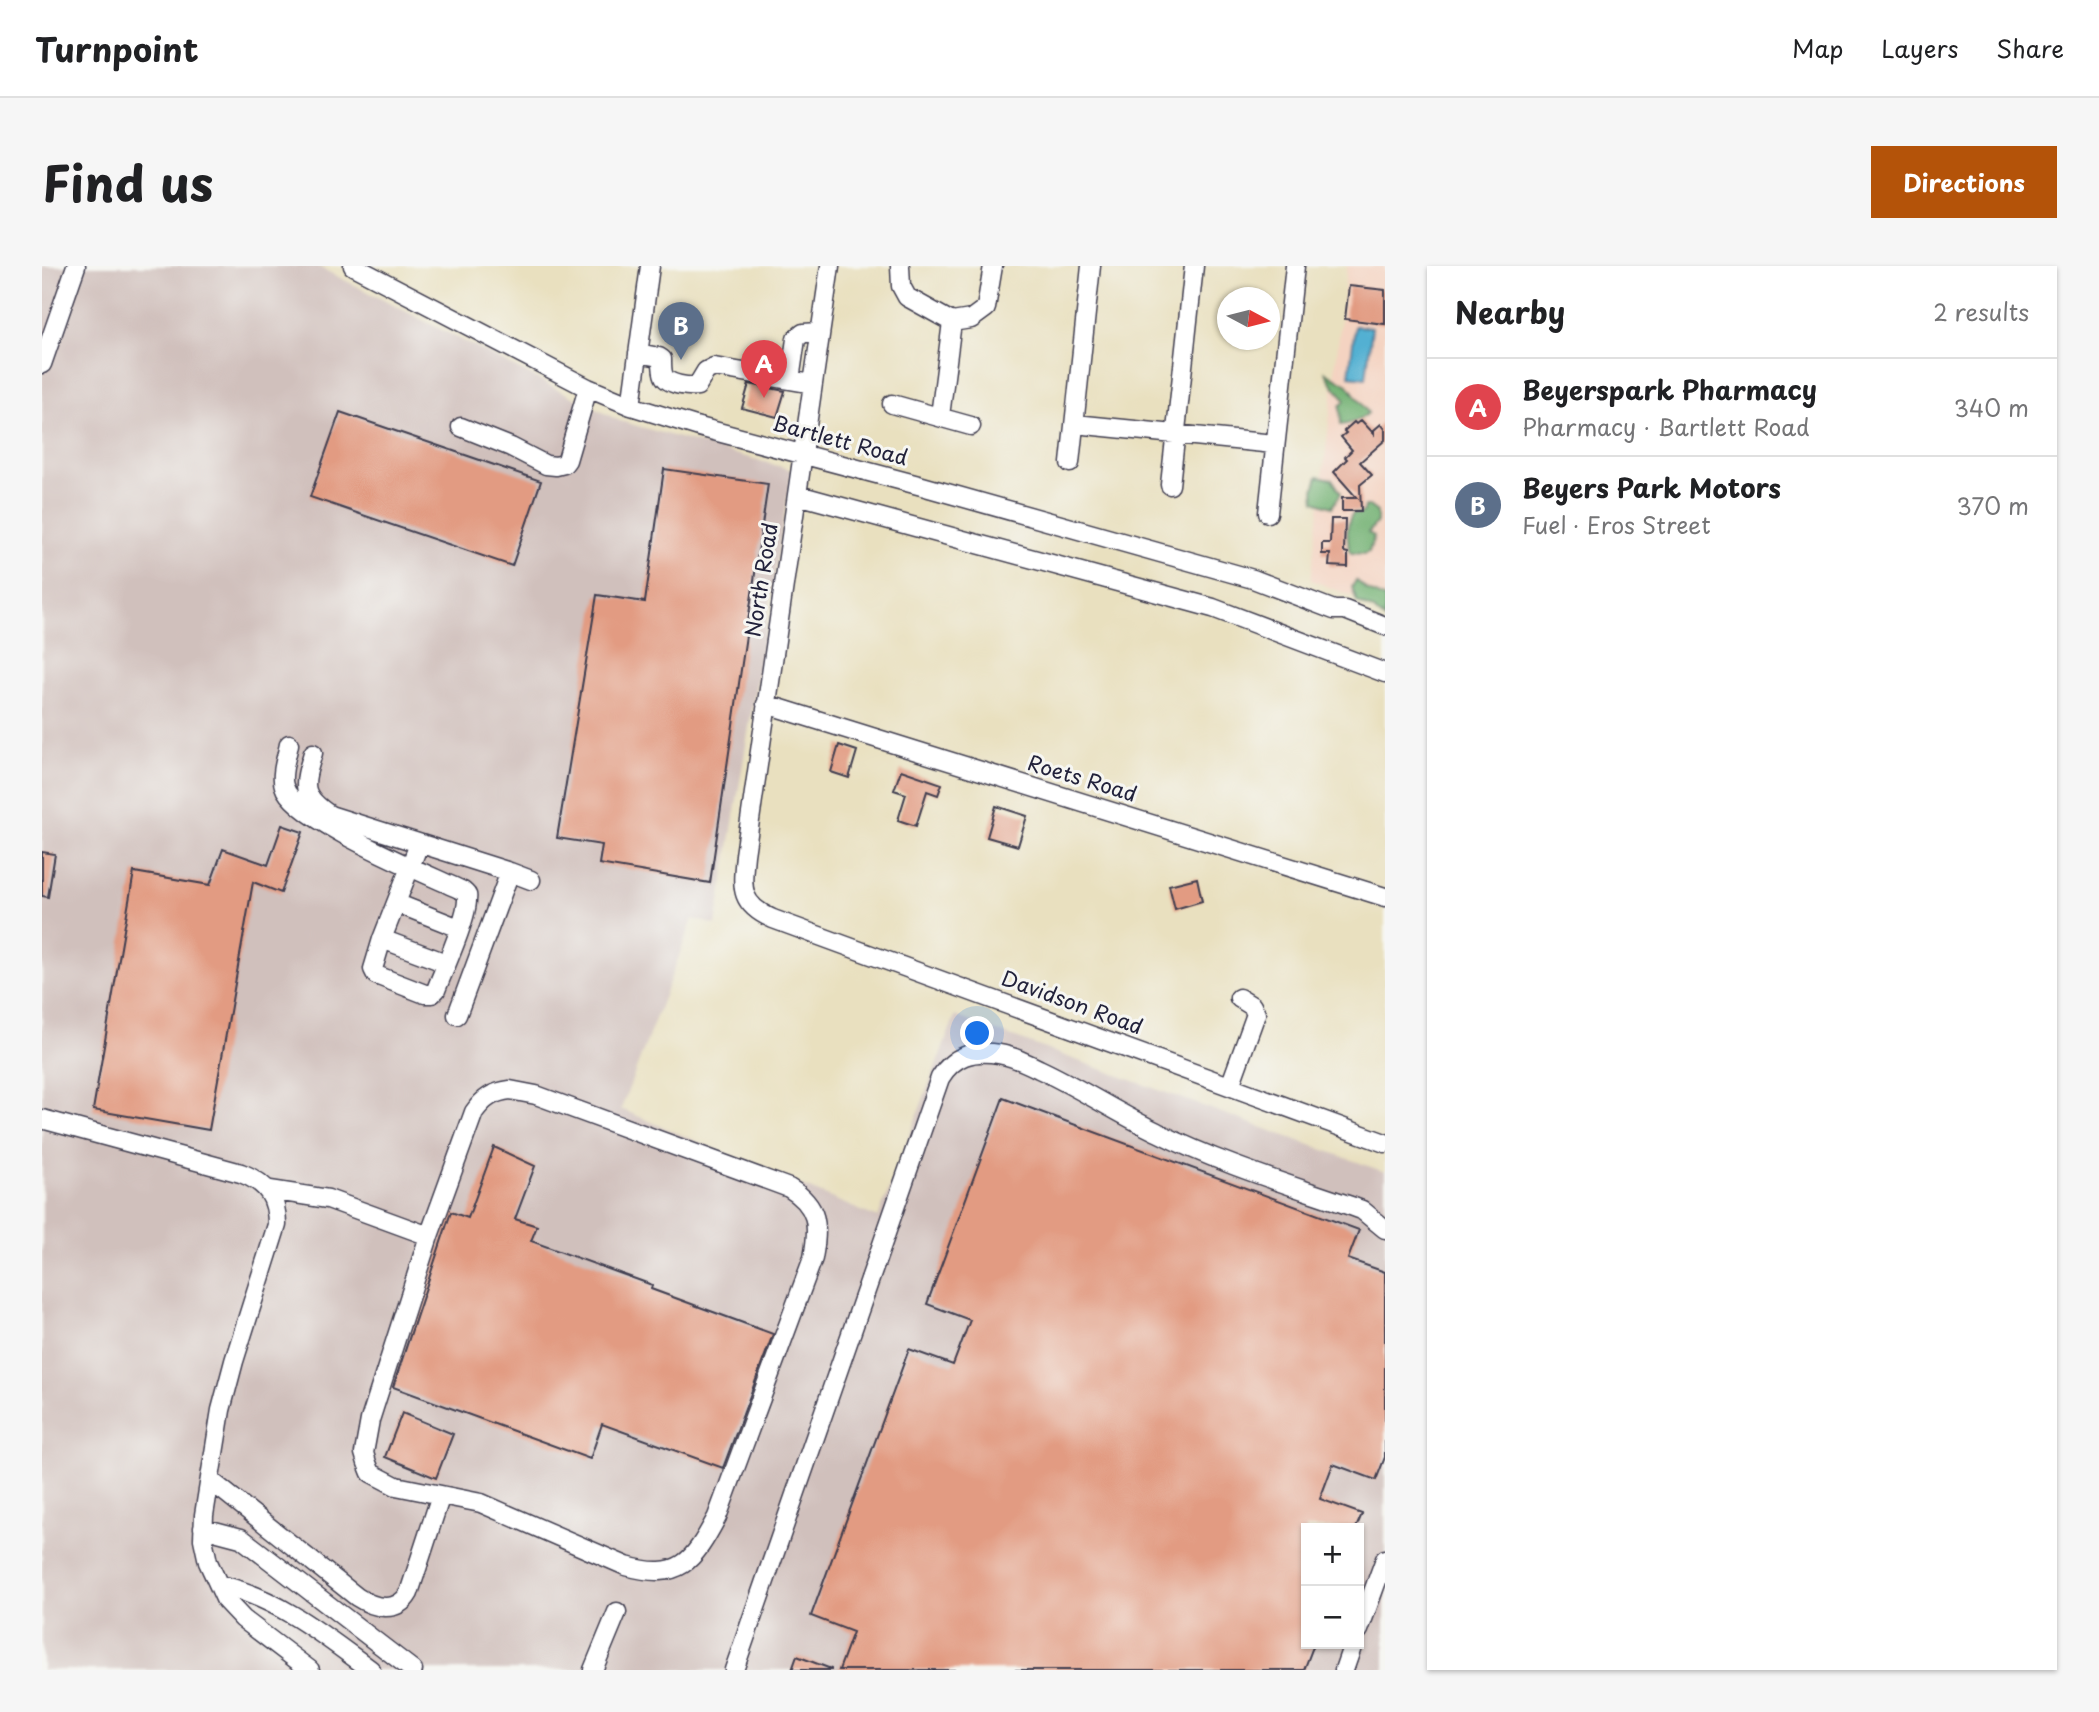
<!DOCTYPE html>
<meta charset="utf-8">
<style>
body{margin:0;font-family:"Playpen Sans",sans-serif;background:#f6f6f6;color:#202124}
.controls{position:absolute;right:21px;bottom:21px;display:grid;overflow:hidden;border-radius:0px;box-shadow:0 2px 5px #0004}
.controls button{width:63px;height:63px;display:grid;place-items:center;padding:0;border:0;border-bottom:2px solid #e0e0e0;background:#fff;color:#202124;font:35px sans-serif}
.compass{position:absolute;left:1175px;top:21px;width:63px;height:63px;border-radius:50%;background:#fff;box-shadow:0 2px 5px #0004;rotate:97deg}
.you{position:absolute;left:936px;top:768px;width:24px;height:24px;margin:-18px;border:5px solid #fff;border-radius:50%;background:#1a73e8;box-shadow:0 0 0 10px #1a73e833}
.badge{display:grid;place-items:center;width:46px;height:46px;border-radius:50%;background:#b45309;color:#fff;font-size:23px;font-weight:700}
.pin{position:absolute;translate:-50% -58px;filter:drop-shadow(0 2px 4px #0008)}
.pin::after{content:'';position:absolute;top:37px;width:24px;height:21px;background:inherit;clip-path:polygon(0 0,100% 0,50% 100%)}
.list{margin:0;padding:0;list-style:none}
h2{display:flex;justify-content:space-between;align-items:center;height:91px;margin:0;padding:0 28px;font-size:30px}
h2 small{font-size:23px;font-weight:400;color:#757577}
.list li{display:grid;grid-template-columns:46px 1fr auto;gap:21px;align-items:center;box-sizing:border-box;height:98px;padding:0 28px;border-top:2px solid #e0e0e0}
.list b{display:block;font-size:26px;white-space:nowrap}
.list p{margin:0;font-size:23px;white-space:nowrap;color:#757577}
.list em{font-size:23px;font-style:normal;color:#757577}
.map{position:relative;flex:none;width:1343px;height:1404px;overflow:hidden;border-radius:0px}
header{display:flex;align-items:center;gap:42px;box-sizing:border-box;height:98px;padding:0 35px;background:#fff;border-bottom:2px solid #e0e0e0}
header strong{font-size:33px}
nav{display:flex;gap:38px;margin-inline-start:auto;font-size:24px}
.intro{display:flex;align-items:center;justify-content:space-between;box-sizing:border-box;height:168px;padding:0 42px}
h1{margin:0;font-size:49px}
.button{padding:18px 32px;border-radius:0px;background:#b45309;color:#fff;font-size:24px;font-weight:700}
main{display:flex;gap:42px;padding:0 42px}
aside{flex:1;background:#fff;border-radius:0px;box-shadow:0 2px 5px #0004}
.map>svg:first-child{display:block}
</style>
<header>
<strong>Turnpoint</strong>
<nav><a>Map</a><a>Layers</a><a>Share</a></nav>
</header>
<div class="intro"><h1>Find us</h1><a class="button">Directions</a></div>
<main>
<div class="map">
<svg width="1343" height="1404" viewBox="0 0 1343 1404">
<rect width="100%" height="100%" fill="#f6f6f2"/>
<filter id="ink" filterUnits="userSpaceOnUse"><feTurbulence type="fractalNoise" baseFrequency=".0143" numOctaves="2"/><feDisplacementMap in="SourceGraphic" scale="14" xChannelSelector="R" yChannelSelector="G"/><feConvolveMatrix kernelMatrix="1 2 1 2 8 2 1 2 1" color-interpolation-filters="sRGB"/></filter>
<filter id="wash" filterUnits="userSpaceOnUse"><feTurbulence type="fractalNoise" baseFrequency=".00686" numOctaves="4" result="noise"/><feDisplacementMap in="SourceGraphic" scale="28" xChannelSelector="R" yChannelSelector="G"/><feGaussianBlur stdDeviation="1.57" result="paint"/><feColorMatrix in="noise" values="0 0 0 0 0 0 0 0 0 0 0 0 0 0 0 0 0 1.4 0 .05"/><feComposite in="paint" operator="in"/></filter>
<g filter="url(#wash)">
<rect width="100%" height="100%" fill="#e9e0bf"/>
<!-- built -->
<path fill="#f4d3c1" d="M 1305,0 L 1343,0 L 1343,343 L 1269,314 Z"/>
<!-- industrial -->
<path fill="#d0c0bc" fill-rule="evenodd" d="M 0,0 L 275,0 L 578,155 L 750,204 L 674,659 L 651,653 L 579,843 L 836,952 L 913,750 L 1343,906 L 1343,1404 L 0,1404 ZM 1264,1262 L 1317,1262 L 1317,1378 L 1264,1378 Z"/>
<!-- forest -->
<path fill="#71b071" stroke="#4a6956" stroke-width="2" d="M 1284,106 L 1306,119 L 1326,147 C 1320,153 1308,158 1299,159 L 1298,140 L 1303,135 C 1297,124 1288,117 1284,106 Z
M 1276,210 L 1290,213 L 1299,227 L 1290,241 L 1273,235 L 1272,224 Z
M 1323,240 L 1327,240 L 1335,246 L 1335,256 L 1326,267 L 1332,270 L 1327,286 L 1322,288 L 1309,287 C 1305,275 1303,258 1311,247 L 1318,248 L 1322,245 Z
M 1314,314 L 1325,324 L 1343,333 L 1343,354 L 1332,344 L 1315,336 L 1310,321 Z"/>
<!-- water -->
<path fill="#53b0d2" stroke="#3a6986" stroke-width="2" d="M 1313,60 L 1330,61 L 1324,112 L 1307,110 Z"/>
<g id="blocks">
<!-- building -->
<path fill="#e29b82" d="M 1307,20 L 1343,24 L 1343,58 L 1303,53 Z
M 707,118 L 743,125 L 735,151 L 700,142 Z
M 298,146 L 499,215 L 470,300 L 268,231 Z
M 1319,154 L 1332,168 L 1332,164 L 1339,158 L 1343,163 L 1343,174 L 1318,196 L 1330,209 L 1318,219 L 1319,245 L 1300,245 L 1300,232 L 1315,232 L 1292,206 L 1305,193 L 1303,191 L 1310,184 L 1299,171 L 1304,167 L 1302,165 L 1312,156 L 1314,158 Z
M 622,203 L 726,218 L 668,617 L 557,598 L 560,579 L 515,572 L 555,329 L 603,336 Z
M 1289,253 L 1303,253 L 1302,286 L 1306,287 L 1306,301 L 1287,300 L 1288,288 L 1280,288 L 1280,277 L 1288,277 Z
M 797,479 L 815,485 L 807,512 L 789,506 Z
M 859,504 L 900,518 L 896,529 L 885,525 L 874,560 L 856,554 L 864,528 L 852,524 Z
M 954,540 L 985,550 L 976,580 L 945,571 Z
M 240,559 L 261,566 L 239,627 L 211,616 L 167,864 L 51,844 L 92,606 L 168,619 L 181,583 L 226,599 Z
M 0,586 L 13,588 L 6,631 L 0,630 Z
M 1155,612 L 1160,635 L 1133,643 L 1127,619 Z
M 961,832 L 1317,964 L 1306,993 L 1343,1006 L 1343,1191 L 1334,1214 L 1291,1198 L 1278,1233 L 1320,1248 L 1314,1262 L 1264,1262 L 1264,1378 L 1272,1378 L 1262,1404 L 797,1404 L 811,1366 L 769,1350 L 867,1083 L 911,1099 L 928,1054 L 885,1038 Z
M 452,881 L 493,900 L 473,953 L 495,960 L 489,975 L 610,1019 L 609,1023 L 731,1068 L 681,1202 L 560,1158 L 548,1193 L 351,1121 L 409,946 L 426,952 Z
M 360,1147 L 411,1168 L 394,1212 L 343,1191 Z
M 755,1390 L 789,1403 L 789,1404 L 750,1404 Z"/>
</g>
</g>
<g filter="url(#ink)">
<use href="#blocks" fill-opacity="0" stroke="#403e4f" stroke-width="2"/>
<g fill="none" stroke-linecap="round" stroke-linejoin="round">
<defs>
<path id="minor" d="M 311,0 L 546,122 L 589,140 L 657,161 L 880,220 L 1211,313 L 1292,344 L 1303,344 L 1343,360
M 788,0 L 703,589 C 700,622 697,638 731,653 L 1343,877
M 858,0 L 859,20 L 865,31 L 910,56 L 929,53 L 944,42 L 951,0
M 596,87 L 617,91 L 620,93 C 620,97 620,106 622,110 C 626,119 648,121 655,120 L 664,105 L 672,101 L 771,118
M 0,98 L 34,0
M 748,114 L 754,73 L 761,67 L 778,66
M 850,138 L 929,160
M 589,140 L 608,0
M 898,150 L 910,56
M 1033,158 L 1232,178
M 419,161 L 469,181 L 504,199 L 514,200 L 522,198 L 525,194 L 546,122
M 1028,197 L 1049,0
M 1128,219 L 1152,0
M 756,229 L 1171,342 L 1343,407
M 1226,247 L 1253,0
M 724,438 L 1343,631
M 247,478 C 245,490 238,508 242,520 C 251,554 386,608 421,625 C 425,629 426,628 425,634 C 425,653 402,703 394,724 L 390,728 L 383,728 L 334,709 L 331,703 L 340,673 L 377,578
M 271,487 C 261,520 258,529 288,549 L 468,606
M 354,637 L 417,662
M 340,673 L 404,697
M 415,749 L 468,606 L 489,614
M 1188,820 L 1214,748 L 1210,740 L 1197,732
M 468,824 L 494,829 L 747,922 C 777,940 777,960 771,992 L 675,1251 C 651,1296 638,1315 584,1300 L 439,1237 L 354,1220 L 329,1207 L 325,1197 L 322,1187 L 328,1154 L 387,970 L 432,846 C 442,832 451,826 468,824 Z
M 0,853 L 199,907 C 225,917 235,931 235,959 L 192,1095 L 179,1144 L 162,1249 L 161,1273 L 166,1296 L 184,1335 L 201,1353 L 268,1404
M 228,924 L 286,933 L 387,970
M 168,1214 L 315,1331 C 332,1342 355,1348 367,1327 L 399,1229
M 161,1262 L 199,1272 L 371,1404
M 178,1319 C 235,1331 283,1370 329,1404
M 1317,1364 L 1343,1293
M 551,1404 L 575,1346
M 692,1404 L 898,812 C 912,789 931,784 957,788 C 971,790 985,797 997,803 C 1038,822 1075,847 1115,866 C 1180,899 1252,920 1320,944 L 1343,963
M 1302,1404 L 1311,1378"/>
</defs>
<!-- minor casing -->
<use href="#minor" stroke="#403e4f" stroke-width="21"/>
<!-- minor -->
<use href="#minor" stroke="#fff" stroke-width="18"/>
</g>
</g>
<g text-anchor="middle" stroke-width="6" stroke-linejoin="round" paint-order="stroke">
<!-- street labels -->
<g font-size="21" fill="#22223b" stroke="#f6f6f2">
<text transform="translate(798 175) rotate(15)" y="7">Bartlett Road</text>
<text transform="translate(720 314) rotate(-81)" y="7">North Road</text>
<text transform="translate(1040 513) rotate(17)" y="7">Roets Road</text>
<text transform="translate(1030 737) rotate(20)" y="7">Davidson Road</text>
</g>
</g>
</svg>
<div class="controls">
<button>+</button>
<button>−</button>
</div>
<svg class="compass" viewBox="-18 -18 36 36"><path d="M0-13l5 13h-10z" fill="#e53935"/><path d="M0 13l5-13h-10z" fill="#757577"/></svg>
<div class="you"></div>
<div class="pin badge" style="left:722px;top:132px;background:#e0444e">A</div>
<div class="pin badge" style="left:639px;top:94px;background:#5c6f8a">B</div>
</div>
<aside>
<h2>Nearby<small>2 results</small></h2>
<ul class="list">
<li><span class="badge" style="background:#e0444e">A</span><div><b>Beyerspark Pharmacy</b><p>Pharmacy · Bartlett Road</p></div><em>340 m</em></li>
<li><span class="badge" style="background:#5c6f8a">B</span><div><b>Beyers Park Motors</b><p>Fuel · Eros Street</p></div><em>370 m</em></li>
</ul>
</aside>
</main>
